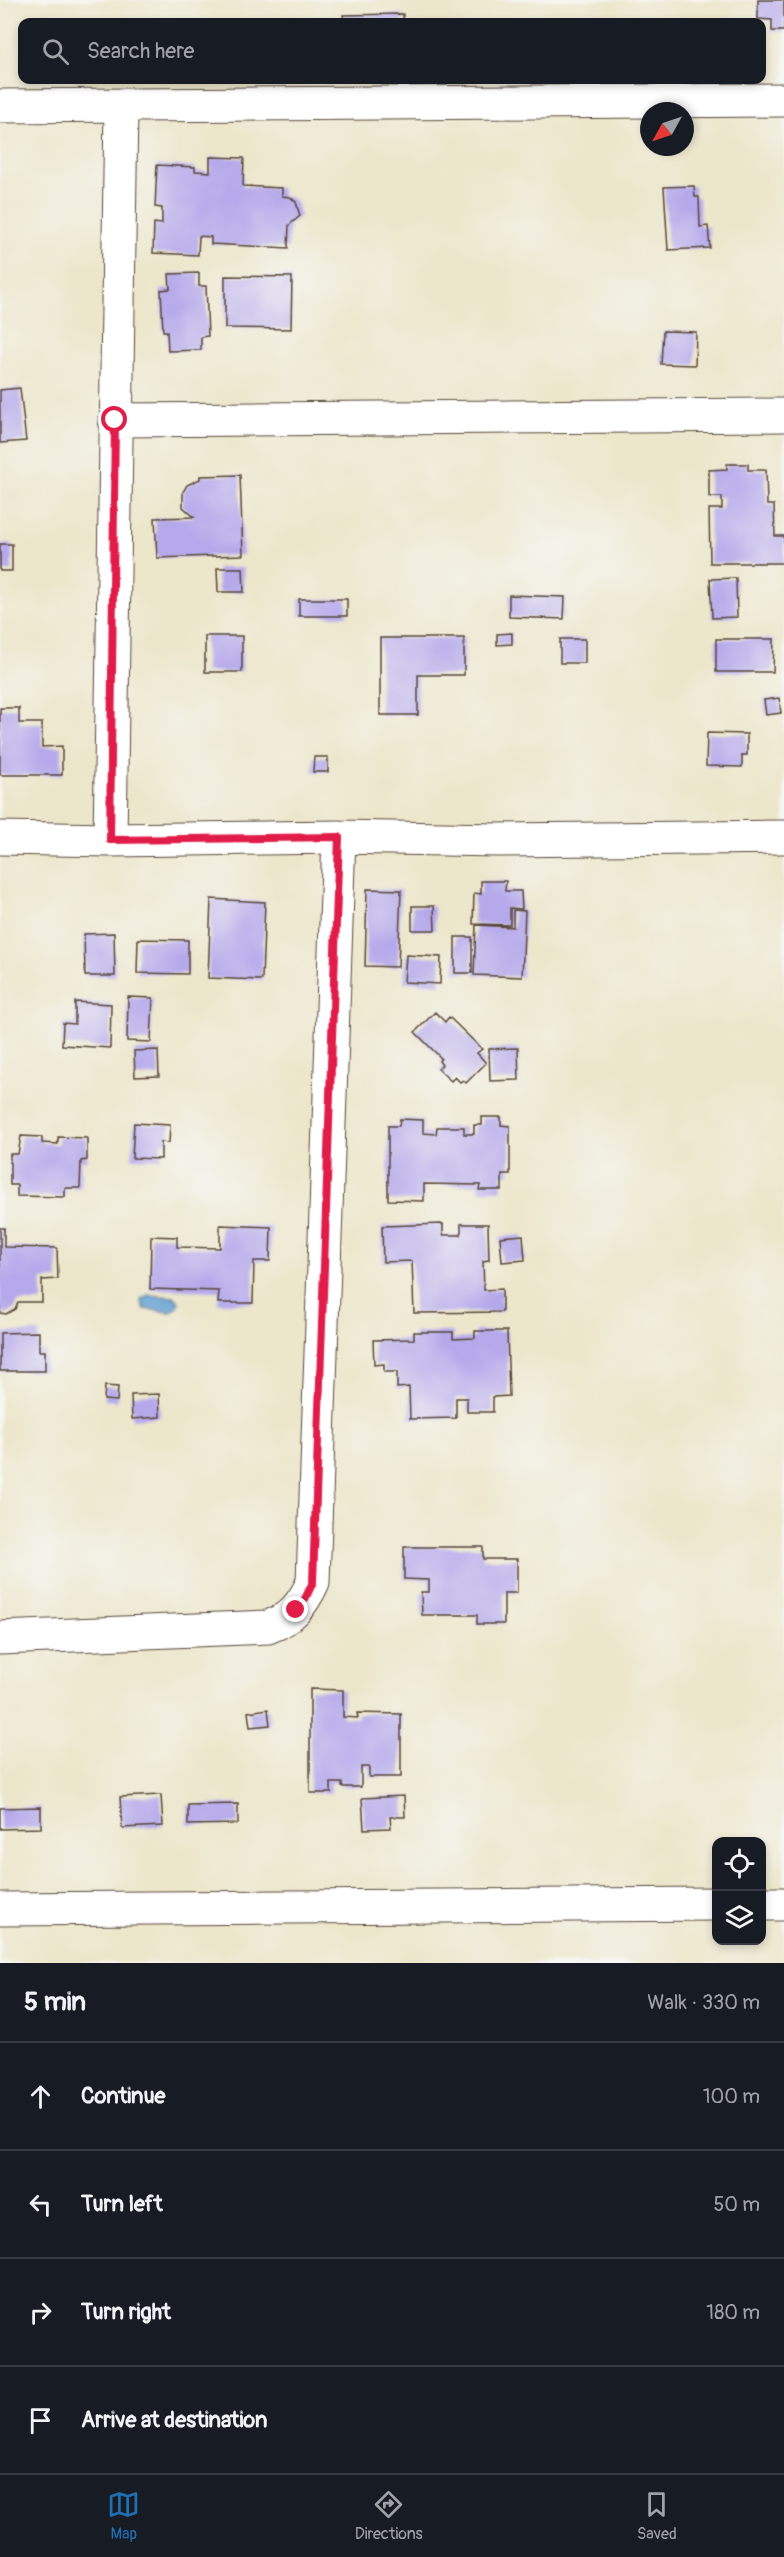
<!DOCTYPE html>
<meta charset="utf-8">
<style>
body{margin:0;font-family:Pangolin,sans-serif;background:#20242c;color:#f1f3f6}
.controls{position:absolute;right:18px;bottom:18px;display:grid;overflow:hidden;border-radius:12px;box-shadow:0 3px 9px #0003}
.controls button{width:54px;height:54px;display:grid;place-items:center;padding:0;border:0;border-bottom:2px solid #363941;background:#171b24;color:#f1f3f6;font:30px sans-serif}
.compass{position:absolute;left:640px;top:102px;width:54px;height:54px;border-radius:50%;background:#171b24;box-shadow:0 3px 9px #0003;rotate:230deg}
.stop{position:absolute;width:18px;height:18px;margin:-14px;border:4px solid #e11d48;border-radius:50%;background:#fff}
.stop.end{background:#e11d48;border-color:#fff;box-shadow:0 2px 6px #0008}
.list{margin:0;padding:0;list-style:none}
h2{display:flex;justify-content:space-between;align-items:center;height:78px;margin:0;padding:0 24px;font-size:26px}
h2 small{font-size:20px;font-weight:400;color:#9ea1a6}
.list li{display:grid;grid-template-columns:39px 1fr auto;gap:18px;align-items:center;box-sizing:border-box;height:108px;padding:0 24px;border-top:2px solid #363941}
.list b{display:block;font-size:22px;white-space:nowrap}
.list em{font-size:20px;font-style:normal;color:#9ea1a6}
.icon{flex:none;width:33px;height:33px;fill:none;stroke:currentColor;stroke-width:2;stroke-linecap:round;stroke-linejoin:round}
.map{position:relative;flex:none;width:784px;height:1963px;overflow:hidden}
.search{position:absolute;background:#171b24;box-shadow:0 3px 9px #0003;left:18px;right:18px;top:18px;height:66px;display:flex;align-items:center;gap:15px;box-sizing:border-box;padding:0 21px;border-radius:12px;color:#9ea1a6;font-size:22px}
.sheet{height:510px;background:#171b24}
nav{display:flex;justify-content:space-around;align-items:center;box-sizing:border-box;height:84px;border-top:2px solid #363941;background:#171b24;font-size:16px;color:#9ea1a6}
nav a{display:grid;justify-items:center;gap:3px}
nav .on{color:#1f6fb2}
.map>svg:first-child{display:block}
</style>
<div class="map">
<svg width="784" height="1963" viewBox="0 0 784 1963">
<rect width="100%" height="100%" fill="#f6f6f2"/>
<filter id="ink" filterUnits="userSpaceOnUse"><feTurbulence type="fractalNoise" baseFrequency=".0167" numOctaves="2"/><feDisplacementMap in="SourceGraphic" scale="12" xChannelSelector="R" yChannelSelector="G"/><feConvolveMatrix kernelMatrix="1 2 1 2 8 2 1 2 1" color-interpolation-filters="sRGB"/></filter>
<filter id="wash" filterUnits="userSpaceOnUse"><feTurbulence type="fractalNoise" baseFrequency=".008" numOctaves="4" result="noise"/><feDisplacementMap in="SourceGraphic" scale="24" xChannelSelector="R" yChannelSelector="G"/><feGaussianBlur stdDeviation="1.35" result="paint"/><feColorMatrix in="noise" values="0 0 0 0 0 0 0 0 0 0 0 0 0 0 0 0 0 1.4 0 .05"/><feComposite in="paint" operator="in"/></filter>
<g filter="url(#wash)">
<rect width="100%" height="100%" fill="#ece6ca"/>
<!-- water -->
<path fill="#63a2d5" stroke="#4f667a" stroke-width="1.5" d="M 148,1295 L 175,1297 L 179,1302 L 178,1307 L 171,1312 L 144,1309 L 141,1299 Z"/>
<g id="blocks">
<!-- building -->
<path fill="#b5a9eb" d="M 758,0 L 784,0 L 784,31 L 772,31 L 772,20 L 758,19 Z
M 403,14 L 403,22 L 344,22 L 343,15 Z
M 210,157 L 244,158 L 243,186 L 282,188 L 282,196 L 290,197 L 296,202 L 300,216 L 289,225 L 288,248 L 211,244 L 211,237 L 199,236 L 198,255 L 153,253 L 154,223 L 162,224 L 162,208 L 155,207 L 157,165 L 195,167 L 195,171 L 210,172 Z
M 694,186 L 695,197 L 699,197 L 700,227 L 708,226 L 710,248 L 668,250 L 664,187 Z
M 199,273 L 199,286 L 206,286 L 208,336 L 201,337 L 201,350 L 168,351 L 167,331 L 163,331 L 161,290 L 170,289 L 169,274 Z
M 225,276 L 292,277 L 291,329 L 225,328 Z
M 663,331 L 696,332 L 695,365 L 661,364 Z
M 20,388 L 26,441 L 0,443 L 0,390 Z
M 727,464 L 748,464 L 748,470 L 766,470 L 767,505 L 774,505 L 775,536 L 784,536 L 784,563 L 710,563 L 709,509 L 722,509 L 722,497 L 709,497 L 709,470 L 727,469 Z
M 240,475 L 243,555 L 157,558 L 155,518 L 194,517 L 183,507 L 183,492 L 187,485 L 200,479 L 200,476 Z
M 0,544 L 12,544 L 12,571 L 0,571 Z
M 217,568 L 243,568 L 244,592 L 218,592 Z
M 736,578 L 737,617 L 712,618 L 710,579 Z
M 509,595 L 565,597 L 564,619 L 509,617 Z
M 299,599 L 347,599 L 347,616 L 299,616 Z
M 512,633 L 512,644 L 497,645 L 497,634 Z
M 205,636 L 242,636 L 242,672 L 205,672 Z
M 380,638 L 464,638 L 464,675 L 418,675 L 418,715 L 380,715 Z
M 560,639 L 585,639 L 585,663 L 560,663 Z
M 716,639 L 774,639 L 773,672 L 716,672 Z
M 779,698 L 781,713 L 766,715 L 764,700 Z
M 0,708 L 19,708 L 19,723 L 42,723 L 42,747 L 62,746 L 62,775 L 0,775 Z
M 707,733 L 747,734 L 747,755 L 742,755 L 742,767 L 706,766 Z
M 314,757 L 328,757 L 328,772 L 313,772 Z
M 481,881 L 506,881 L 505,891 L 521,891 L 522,909 L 510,908 L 510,925 L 473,924 L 474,893 L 481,894 Z
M 367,889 L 401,890 L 398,967 L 365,966 Z
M 211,899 L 265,902 L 262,980 L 208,978 Z
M 412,906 L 434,906 L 435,930 L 412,930 Z
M 513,910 L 525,911 L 522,977 L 474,975 L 476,925 L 513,927 Z
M 114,933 L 115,976 L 85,976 L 84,934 Z
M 455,937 L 472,937 L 472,973 L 455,973 Z
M 138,939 L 188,940 L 188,974 L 137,973 Z
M 406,955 L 441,957 L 440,984 L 404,982 Z
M 128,997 L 153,998 L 151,1042 L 127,1041 Z
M 75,1002 L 111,1004 L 110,1048 L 62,1045 L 63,1023 L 75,1024 Z
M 435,1012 L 445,1022 L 449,1017 L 482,1049 L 477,1053 L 486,1063 L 466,1083 L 463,1080 L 460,1082 L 455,1077 L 451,1081 L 438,1069 L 442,1065 L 439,1061 L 441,1058 L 415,1032 Z
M 518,1048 L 519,1080 L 490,1081 L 489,1049 Z
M 158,1050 L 159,1076 L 135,1077 L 134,1051 Z
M 482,1117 L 501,1117 L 501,1125 L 510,1126 L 510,1174 L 502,1174 L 502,1190 L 479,1190 L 480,1185 L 424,1184 L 424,1201 L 388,1200 L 388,1126 L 399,1126 L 400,1119 L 423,1120 L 423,1133 L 436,1134 L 437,1127 L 464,1127 L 464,1134 L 474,1134 L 474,1125 L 482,1125 Z
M 134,1123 L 170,1125 L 169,1143 L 161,1142 L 161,1159 L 132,1158 Z
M 21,1136 L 42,1137 L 42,1143 L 58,1144 L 58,1137 L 87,1138 L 87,1160 L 81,1161 L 80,1188 L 65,1188 L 65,1197 L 17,1196 L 17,1185 L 10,1185 L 10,1154 L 18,1154 Z
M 443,1224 L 443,1235 L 461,1235 L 461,1224 L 488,1224 L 489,1260 L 483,1261 L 484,1290 L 502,1289 L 502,1312 L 414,1313 L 412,1261 L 383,1262 L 382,1226 Z
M 220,1225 L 271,1227 L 270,1261 L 254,1261 L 253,1303 L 218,1303 L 219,1291 L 150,1289 L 151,1236 L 177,1237 L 177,1247 L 220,1248 Z
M 0,1228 L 4,1228 L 4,1247 L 57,1248 L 58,1279 L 42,1280 L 42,1302 L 18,1302 L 15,1309 L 6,1314 L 0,1313 Z
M 523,1235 L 525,1260 L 502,1262 L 500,1237 Z
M 475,1331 L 507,1331 L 509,1396 L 493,1397 L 493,1412 L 467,1412 L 467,1398 L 456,1398 L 456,1418 L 410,1419 L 409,1387 L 397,1388 L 397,1372 L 384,1372 L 384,1364 L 374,1365 L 373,1340 L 414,1339 L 414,1332 L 453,1332 L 453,1339 L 475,1338 Z
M 39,1332 L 39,1351 L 45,1351 L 45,1371 L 0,1371 L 0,1333 Z
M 105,1386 L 118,1387 L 117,1401 L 104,1400 Z
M 159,1394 L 160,1417 L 132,1419 L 131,1395 Z
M 404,1547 L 483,1547 L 483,1559 L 517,1559 L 517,1593 L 504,1593 L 504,1624 L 477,1624 L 477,1615 L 422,1615 L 421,1592 L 429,1592 L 429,1580 L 404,1579 Z
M 310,1689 L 343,1690 L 343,1717 L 358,1718 L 357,1713 L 401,1714 L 401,1777 L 369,1777 L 369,1767 L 361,1767 L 361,1787 L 342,1787 L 342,1783 L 331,1783 L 331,1793 L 310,1793 Z
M 268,1709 L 270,1725 L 250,1727 L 248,1712 Z
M 161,1795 L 163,1826 L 122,1828 L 120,1797 Z
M 404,1796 L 405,1817 L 390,1817 L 391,1828 L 364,1829 L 362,1798 Z
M 238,1804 L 238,1824 L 188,1825 L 188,1805 Z
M 41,1807 L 41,1828 L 0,1829 L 0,1808 Z"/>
</g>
</g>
<g filter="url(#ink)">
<use href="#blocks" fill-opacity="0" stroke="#564638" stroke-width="1.5"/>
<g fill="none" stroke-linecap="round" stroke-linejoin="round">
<defs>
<path id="minor" d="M 0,106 L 784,100
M 115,420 L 784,415
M 0,838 L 110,840 L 339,837 L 497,840 L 784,837
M 110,840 L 121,107
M 0,1638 L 268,1627 C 291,1619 303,1604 313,1582 L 339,837
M 762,1904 L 784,1904
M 0,1909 L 716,1904"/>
</defs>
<!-- minor casing -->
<use href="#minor" stroke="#564638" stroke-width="35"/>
<!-- minor -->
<use href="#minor" stroke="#fff" stroke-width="33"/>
</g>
</g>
<g fill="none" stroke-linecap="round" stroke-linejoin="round" filter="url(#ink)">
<!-- route -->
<path stroke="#e11d48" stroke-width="8" d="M 115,420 L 110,840 L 339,837 L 313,1582 L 305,1599 L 296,1610"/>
</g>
</svg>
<div class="controls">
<button><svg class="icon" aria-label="locate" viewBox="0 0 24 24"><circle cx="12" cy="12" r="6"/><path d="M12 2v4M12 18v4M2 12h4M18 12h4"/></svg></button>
<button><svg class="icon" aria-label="layers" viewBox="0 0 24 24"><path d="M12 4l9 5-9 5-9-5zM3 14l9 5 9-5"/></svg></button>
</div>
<svg class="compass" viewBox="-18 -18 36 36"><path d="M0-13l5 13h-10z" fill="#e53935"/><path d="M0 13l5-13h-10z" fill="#9ea1a6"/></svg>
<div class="stop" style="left:115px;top:420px"></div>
<div class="stop end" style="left:296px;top:1610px"></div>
<div class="search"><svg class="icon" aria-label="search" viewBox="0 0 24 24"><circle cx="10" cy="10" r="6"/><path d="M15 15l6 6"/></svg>Search here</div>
</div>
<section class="sheet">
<h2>5 min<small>Walk · 330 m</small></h2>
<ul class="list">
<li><svg class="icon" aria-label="ahead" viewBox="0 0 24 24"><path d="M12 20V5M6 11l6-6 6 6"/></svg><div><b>Continue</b></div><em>100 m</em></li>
<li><svg class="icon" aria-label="left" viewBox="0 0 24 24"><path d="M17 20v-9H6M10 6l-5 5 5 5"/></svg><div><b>Turn left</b></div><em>50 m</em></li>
<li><svg class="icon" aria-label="right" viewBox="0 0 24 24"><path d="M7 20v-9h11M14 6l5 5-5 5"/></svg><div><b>Turn right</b></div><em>180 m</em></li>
<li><svg class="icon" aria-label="arrive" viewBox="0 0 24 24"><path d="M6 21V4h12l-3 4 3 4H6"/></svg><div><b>Arrive at destination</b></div></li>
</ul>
</section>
<nav>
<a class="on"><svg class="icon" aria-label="map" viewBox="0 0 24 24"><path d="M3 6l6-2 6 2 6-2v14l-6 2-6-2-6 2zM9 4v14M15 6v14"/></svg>Map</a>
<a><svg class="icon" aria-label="directions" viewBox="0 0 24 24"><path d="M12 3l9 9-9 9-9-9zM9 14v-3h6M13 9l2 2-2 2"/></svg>Directions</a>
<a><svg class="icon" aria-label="saved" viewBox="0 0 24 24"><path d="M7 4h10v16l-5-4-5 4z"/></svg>Saved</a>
</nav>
